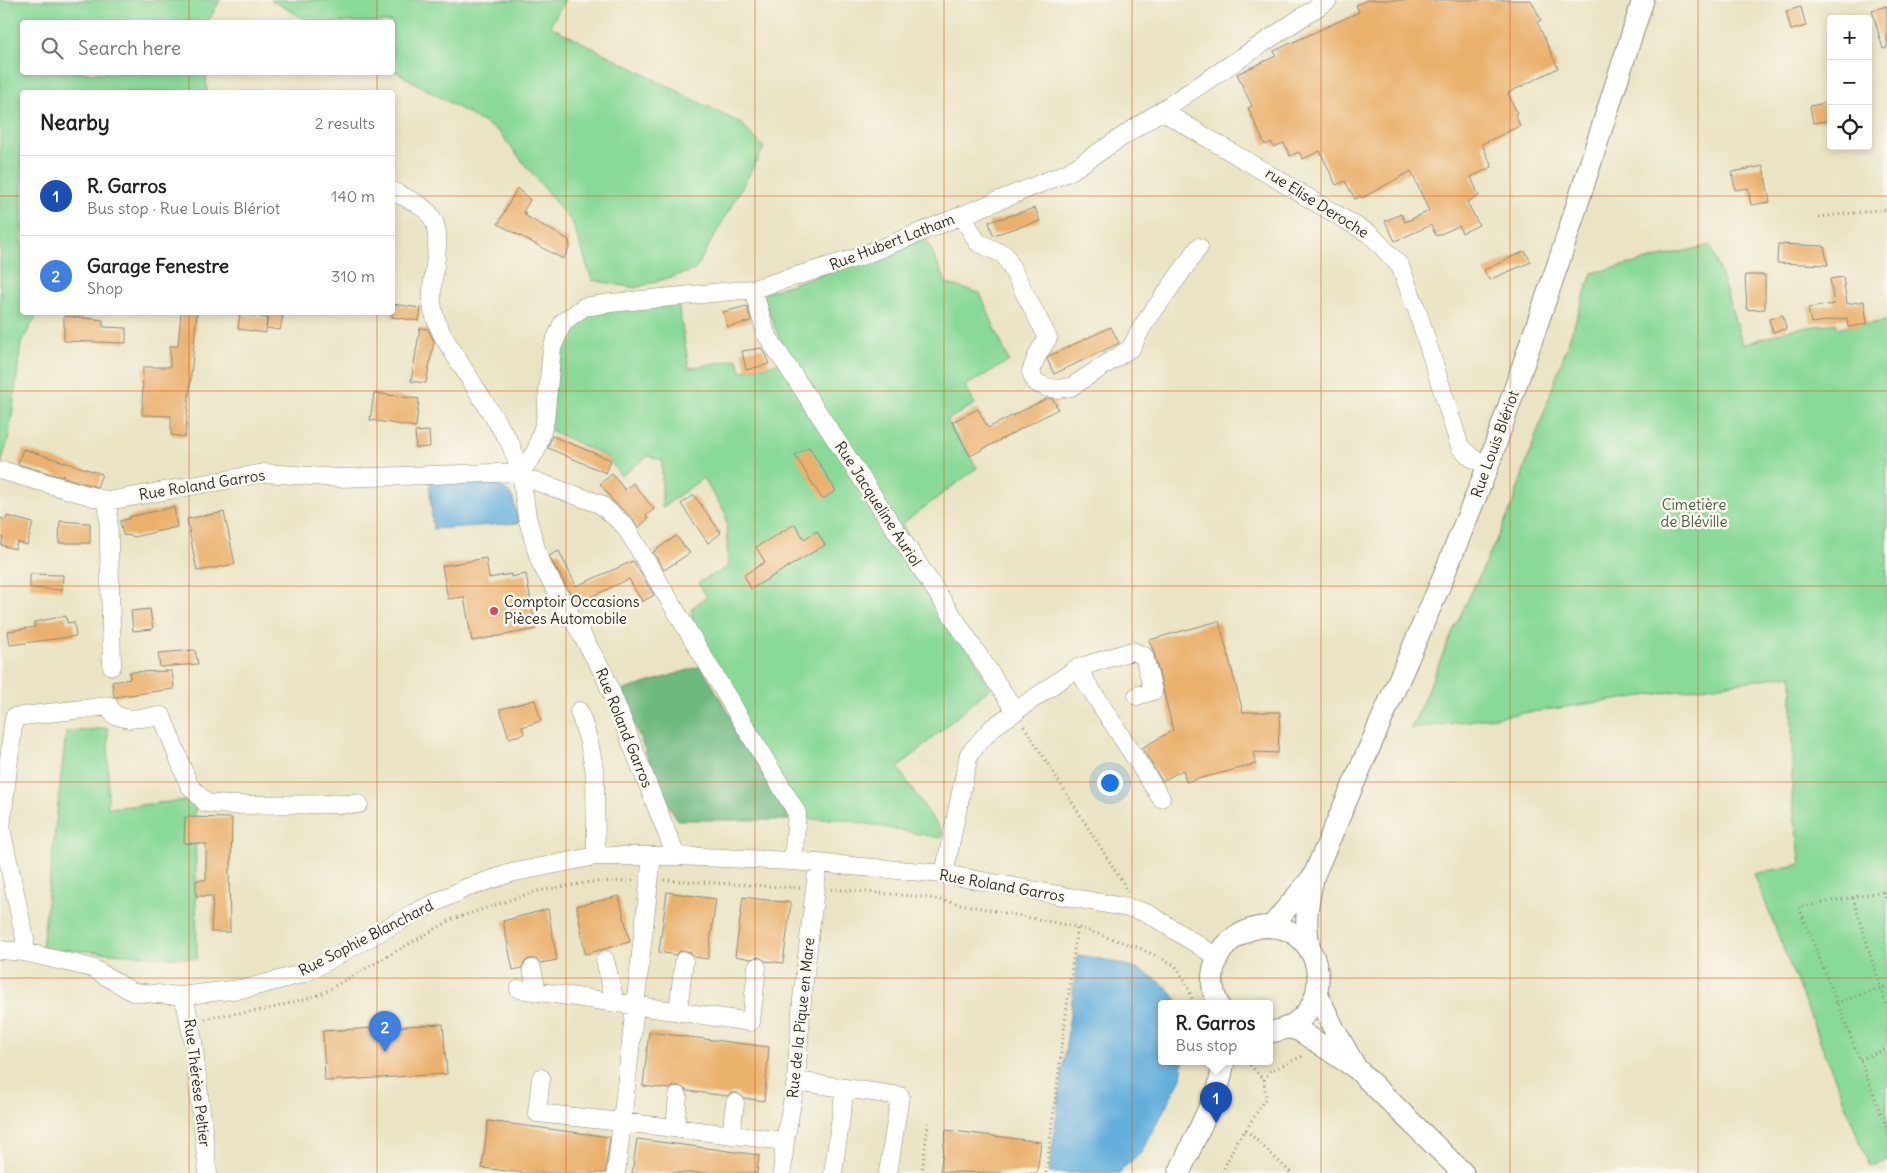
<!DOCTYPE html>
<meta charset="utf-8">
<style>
body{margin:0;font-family:Delius,sans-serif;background:#f2f2f2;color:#222}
.controls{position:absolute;right:15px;top:15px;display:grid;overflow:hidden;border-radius:5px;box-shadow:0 2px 8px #0003}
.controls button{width:45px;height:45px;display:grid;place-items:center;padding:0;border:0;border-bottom:1px solid #e0e0e0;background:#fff;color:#222;font:25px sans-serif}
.you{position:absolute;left:1109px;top:782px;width:18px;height:18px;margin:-12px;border:4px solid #fff;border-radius:50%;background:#1a73e8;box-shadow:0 0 0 8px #1a73e833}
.badge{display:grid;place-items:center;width:32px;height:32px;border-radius:50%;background:#1a73e8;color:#fff;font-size:16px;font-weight:700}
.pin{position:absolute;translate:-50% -41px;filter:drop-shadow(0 1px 2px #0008)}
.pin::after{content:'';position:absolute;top:26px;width:18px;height:15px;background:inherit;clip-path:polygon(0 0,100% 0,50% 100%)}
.popup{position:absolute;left:1158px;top:1000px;width:115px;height:65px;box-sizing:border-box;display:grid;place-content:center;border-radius:5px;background:#fff;filter:drop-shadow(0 1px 4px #0005);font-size:16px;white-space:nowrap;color:#767676}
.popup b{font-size:19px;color:#222}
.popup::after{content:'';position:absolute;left:50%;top:100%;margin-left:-10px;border:10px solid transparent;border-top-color:#fff}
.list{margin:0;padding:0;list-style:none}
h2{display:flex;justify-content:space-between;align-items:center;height:65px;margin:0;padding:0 20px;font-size:21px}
h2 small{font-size:16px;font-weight:400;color:#767676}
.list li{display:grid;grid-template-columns:32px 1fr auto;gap:15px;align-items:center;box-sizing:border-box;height:80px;padding:0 20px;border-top:1px solid #e0e0e0}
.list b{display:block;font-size:19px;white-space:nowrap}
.list p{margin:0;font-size:16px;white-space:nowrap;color:#767676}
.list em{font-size:16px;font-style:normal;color:#767676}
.icon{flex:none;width:28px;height:28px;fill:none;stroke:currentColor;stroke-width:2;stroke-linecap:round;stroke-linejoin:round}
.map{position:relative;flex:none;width:1887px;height:1173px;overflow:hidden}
.search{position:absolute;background:#fff;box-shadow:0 2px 8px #0003;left:20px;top:20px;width:375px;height:55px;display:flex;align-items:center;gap:12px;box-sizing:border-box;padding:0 18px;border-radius:5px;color:#767676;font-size:19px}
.panel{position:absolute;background:#fff;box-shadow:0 2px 8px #0003;left:20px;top:90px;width:375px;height:225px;border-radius:5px}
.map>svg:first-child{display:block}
</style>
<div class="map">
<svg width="1887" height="1173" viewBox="0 0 1887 1173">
<rect width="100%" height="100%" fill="#fbf7ec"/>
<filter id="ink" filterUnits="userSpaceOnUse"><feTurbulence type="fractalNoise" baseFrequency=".02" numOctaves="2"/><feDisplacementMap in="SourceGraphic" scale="10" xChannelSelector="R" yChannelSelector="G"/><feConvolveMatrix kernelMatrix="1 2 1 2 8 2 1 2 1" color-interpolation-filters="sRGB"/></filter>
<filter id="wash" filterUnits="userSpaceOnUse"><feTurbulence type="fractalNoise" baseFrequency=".0096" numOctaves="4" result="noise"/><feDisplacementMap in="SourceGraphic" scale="20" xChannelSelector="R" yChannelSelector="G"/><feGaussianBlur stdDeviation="1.12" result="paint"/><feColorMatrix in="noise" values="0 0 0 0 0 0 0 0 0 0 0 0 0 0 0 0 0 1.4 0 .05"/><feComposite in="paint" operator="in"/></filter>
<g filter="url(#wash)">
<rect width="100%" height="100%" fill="#eae4c4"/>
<!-- green -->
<path fill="#89d998" stroke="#5a8262" d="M 0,0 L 220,0 L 208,22 L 22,22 L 22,72 L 206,73 L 207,92 L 22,92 L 22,312 L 38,313 L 21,343 L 12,415 L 8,440 L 0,467 Z
M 271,0 L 565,0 L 550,26 L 742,124 L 764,148 L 695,270 L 635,288 L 592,280 L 573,224 L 498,131 L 393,70 L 392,22 L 310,22 Z
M 926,239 L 947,284 L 980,293 L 1009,361 L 965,386 L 975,404 L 947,420 L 977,468 L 902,524 L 990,688 L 898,768 L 942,832 L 941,838 L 841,819 L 787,820 L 785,809 L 692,625 L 692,608 L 707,597 L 698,583 L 728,567 L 726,514 L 703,478 L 662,508 L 662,460 L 648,456 L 621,476 L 607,457 L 548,429 L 559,357 L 569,337 L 590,313 L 678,303 L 689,368 L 738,359 L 741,371 L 772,365 L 787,358 L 762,294 Z
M 1711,245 L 1743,345 L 1788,330 L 1836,323 L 1838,328 L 1887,321 L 1887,1160 L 1870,1167 L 1754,874 L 1801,864 L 1792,800 L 1792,675 L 1411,729 L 1452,633 L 1510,511 L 1592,273 Z
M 108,728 L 108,808 L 189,800 L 195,807 L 197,959 L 42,948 L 66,732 Z"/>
<!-- forest -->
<path fill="#6eb980" stroke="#4c7256" d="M 701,666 L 785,809 L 787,820 L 678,820 L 664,798 L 621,691 Z"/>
<!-- water -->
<path fill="#63afdc" stroke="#476d84" d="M 429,479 L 492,480 L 502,486 L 510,494 L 513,499 L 519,523 L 433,529 Z
M 1078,955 C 1115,961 1159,968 1179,1004 L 1162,1004 L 1162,1062 L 1183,1062 L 1181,1078 L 1141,1153 L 1122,1169 L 1121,1173 L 1049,1173 Z"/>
<g id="blocks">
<!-- building -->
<path fill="#eab16d" d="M 1368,0 L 1531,0 L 1541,20 L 1537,22 L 1558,68 L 1508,93 L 1517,113 L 1515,114 L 1520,126 L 1482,144 L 1492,167 L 1471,177 L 1479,196 L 1467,202 L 1479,225 L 1462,233 L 1459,226 L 1436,236 L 1431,225 L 1395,241 L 1385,221 L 1401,214 L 1405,222 L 1429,211 L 1411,171 L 1362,198 L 1361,196 L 1355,199 L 1345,181 L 1336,185 L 1320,151 L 1303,159 L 1299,152 L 1290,156 L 1284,143 L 1274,147 L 1271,142 L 1265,145 L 1248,108 L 1252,106 L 1237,74 L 1276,56 L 1274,51 L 1359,12 L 1356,5 Z
M 1887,6 L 1887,48 L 1883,49 L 1872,10 Z
M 1801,7 L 1806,26 L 1791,30 L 1786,11 Z
M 1831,102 L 1831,120 L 1813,123 L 1810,106 Z
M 1763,166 L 1770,202 L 1751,205 L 1748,188 L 1735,190 L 1732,172 Z
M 517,188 L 530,200 L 523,212 L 526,213 L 524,215 L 569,240 L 570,247 L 563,259 L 498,224 Z
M 1035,208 L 1040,221 L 993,235 L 989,222 Z
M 1778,244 L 1824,246 L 1828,265 L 1777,263 Z
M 1525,251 L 1531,262 L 1489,280 L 1484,270 Z
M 1745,275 L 1765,275 L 1765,309 L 1747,310 Z
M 1843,277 L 1847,304 L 1864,301 L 1867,324 L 1848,327 L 1847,318 L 1811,323 L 1808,308 L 1834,304 L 1830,279 Z
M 392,304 L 421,308 L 419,321 L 392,317 Z
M 747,306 L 751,321 L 728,327 L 723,312 Z
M 181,312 L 197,312 L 185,437 L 171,435 L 171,416 L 142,415 L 143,367 L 170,367 L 170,346 L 178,346 Z
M 240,314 L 267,318 L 266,327 L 269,314 L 283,316 L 280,330 L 266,328 L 266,333 L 238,329 Z
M 1783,315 L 1786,329 L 1773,332 L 1769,319 Z
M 64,316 L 103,320 L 103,327 L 126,328 L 126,343 L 64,341 Z
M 1111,327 L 1119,343 L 1054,374 L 1047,359 L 1049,356 Z
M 420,328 L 428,329 L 434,341 L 426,383 L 411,381 Z
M 762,348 L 769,364 L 746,370 L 742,351 Z
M 374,393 L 419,399 L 416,427 L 370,420 Z
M 1048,398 L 1053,399 L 1058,409 L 970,456 L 952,422 L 978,409 L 988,428 Z
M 429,431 L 430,447 L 416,448 L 415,432 Z
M 552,436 L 611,460 L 606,473 L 548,448 Z
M 809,447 L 836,491 L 822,499 L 795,455 Z
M 23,449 L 102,474 L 97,487 L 63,477 L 63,474 L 62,477 L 18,464 Z
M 612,474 L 625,490 L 633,483 L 654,509 L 646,516 L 648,519 L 638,528 L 632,518 L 614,502 L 600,484 Z
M 694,495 L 721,533 L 708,543 L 681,504 Z
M 174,507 L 177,527 L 134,537 L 133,536 L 123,535 L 120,521 L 129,519 L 129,517 Z
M 224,512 L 235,564 L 197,571 L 187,519 Z
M 7,516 L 33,523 L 27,545 L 17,542 L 15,549 L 1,545 L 3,538 L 0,537 L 0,518 L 6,520 Z
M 60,521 L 90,523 L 90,543 L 59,543 Z
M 795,524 L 804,539 L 817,531 L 825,545 L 751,589 L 744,575 L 765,562 L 756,547 Z
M 676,536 L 690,553 L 664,570 L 653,552 Z
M 559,551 L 576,586 L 633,561 L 654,595 L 642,602 L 629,579 L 576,604 L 550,558 L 549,556 Z
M 486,558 L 489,578 L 511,574 L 511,577 L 526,574 L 536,629 L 472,641 L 464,597 L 448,599 L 442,566 Z
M 30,574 L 63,575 L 62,590 L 30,588 Z
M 150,609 L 153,629 L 133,631 L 131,611 Z
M 66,616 L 67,623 L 74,622 L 76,636 L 10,645 L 8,631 L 35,627 L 34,622 Z
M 1219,621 L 1243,712 L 1280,712 L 1278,753 L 1253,752 L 1256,764 L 1186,782 L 1183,770 L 1162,781 L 1142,748 L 1173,730 L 1154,653 L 1149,640 Z
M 195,650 L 198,664 L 160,667 L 158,653 Z
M 172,671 L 174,689 L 114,697 L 112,682 L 130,679 L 129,672 Z
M 535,700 L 541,721 L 522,727 L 524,734 L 509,738 L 500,709 Z
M 185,817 L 232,818 L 231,868 L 229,868 L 230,932 L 211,932 L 213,896 L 196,896 L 196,880 L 206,880 L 206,844 L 184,843 Z
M 667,892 L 716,899 L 708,959 L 694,957 L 691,953 L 686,951 L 680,951 L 676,955 L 659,952 Z
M 619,896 L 630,942 L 585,954 L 577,906 Z
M 743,897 L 791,903 L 783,963 L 765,961 L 759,957 L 751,959 L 735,956 Z
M 548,909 L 557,960 L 541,963 L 536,959 L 529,959 L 525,962 L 522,968 L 513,970 L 503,921 Z
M 443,1024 L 447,1074 L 325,1081 L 323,1031 Z
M 649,1032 L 769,1047 L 764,1101 L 744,1098 L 737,1093 L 731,1093 L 727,1096 L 688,1091 L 679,1086 L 674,1086 L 670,1089 L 643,1086 Z
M 488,1121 L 610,1137 L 605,1173 L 523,1173 L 482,1168 Z
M 946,1130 L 1041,1142 L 1037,1173 L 940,1172 Z
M 637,1139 L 759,1155 L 757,1173 L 632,1173 Z"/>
</g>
</g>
<g filter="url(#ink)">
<use href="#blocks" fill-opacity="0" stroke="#8a8878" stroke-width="1"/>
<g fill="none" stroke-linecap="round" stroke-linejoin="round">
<defs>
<path id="minor" d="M 1162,111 L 1371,235 L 1400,266 L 1417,310 L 1460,447 L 1472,458 L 1488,466
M 392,191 C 405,198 423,204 431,216 C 446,236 429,279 432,303 C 433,315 438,326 443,336 L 510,443 L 521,472
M 962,215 L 977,242 L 1005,255 L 1048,338 L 1037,355 L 1031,372 L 1035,382 L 1046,387 L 1058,389 L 1071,387 L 1131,348 L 1142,327 L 1199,247
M 753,289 L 766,334 L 1016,712
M 4,471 L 108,501 L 264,473 L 340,478 L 521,472 L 527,517 L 540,562 L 604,674 L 676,856
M 521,472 L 536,451 L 545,421 L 552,348 L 563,322 L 584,307 L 611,303 L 753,289 L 859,257 L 1069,172 L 1328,0
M 523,482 L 535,481 L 600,504 L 625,526 L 797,813 L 793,861
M 108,501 L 112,666
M 1077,668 L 1161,798
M 579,711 L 589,742 L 595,773 L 596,856
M 652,856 L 622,1122 L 785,1141
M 944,874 L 969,754 L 992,728 L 1077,668 L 1132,651 L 1144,656 L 1153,691 L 1137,696
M 0,950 L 24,952 L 92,968 L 133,992 L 180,996 L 248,988 L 305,973 L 414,913 L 466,888 L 511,873 L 596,856 L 676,856 L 793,861 L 944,874 L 1134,909 L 1149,914 L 1217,957
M 24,952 L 25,939 L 1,828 L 14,717 L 109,706 L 114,715 L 129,719 L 162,716 L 189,785 L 206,803 L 229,805 L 359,804
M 605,960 L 615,1002
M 532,969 L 537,992
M 519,989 L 751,1022 L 757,967
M 180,996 L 186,1005 L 193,1041 L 208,1173
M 678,1011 L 684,961
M 541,1078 L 537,1113 L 622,1122 L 616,1173
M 796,1081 L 900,1096 L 888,1173
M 675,1128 L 678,1096
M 731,1135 L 735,1103
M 782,1173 L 785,1141 L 796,1081 L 802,999 L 818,863
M 833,1173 L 845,1088"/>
<path id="major" d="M 1271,927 L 1311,879
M 1310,951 C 1304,920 1307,904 1314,875 L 1437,592 L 1488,466 L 1560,258 L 1643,0
M 1317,994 L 1335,1031 L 1355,1066
M 1218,1004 C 1189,938 1284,895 1313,956 C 1319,971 1320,986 1314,1000 C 1306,1019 1289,1030 1270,1032
M 1288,1027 L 1300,1031 L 1357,1069 L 1463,1173
M 1179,1173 L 1218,1089 L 1224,1062"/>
</defs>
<!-- minor casing -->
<use href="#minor" stroke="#8a8878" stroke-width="19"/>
<!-- major casing -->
<use href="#major" stroke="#8a8878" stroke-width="23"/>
<!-- path -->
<path stroke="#8a8878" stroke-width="3" stroke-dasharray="1 4" stroke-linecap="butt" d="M 1819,217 L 1887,209
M 1024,726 L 1123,883 L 1127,892
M 664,880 L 800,888
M 831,889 L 925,897 L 1077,927
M 1887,891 L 1799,907 C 1828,981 1859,1055 1887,1130
M 1884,892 L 1887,902
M 1853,898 L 1887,1008
M 1836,1003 L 1887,986
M 205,1019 L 222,1015 L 265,1010 L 319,995 L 453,919 L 537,891 L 591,882 L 633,881
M 1860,1059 L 1887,1049
M 1264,1080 L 1270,1071 L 1305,1055
M 1246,1130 L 1291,1173
M 922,1173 L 928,1123
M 1046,1173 L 1077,927 L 1137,947 L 1175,965 L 1186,982 L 1194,1004
M 1222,1173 L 1237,1140 L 1246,1130 L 1266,1098 L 1264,1080 L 1247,1062"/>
<!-- minor -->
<use href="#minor" stroke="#fff" stroke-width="18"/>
<!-- major -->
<use href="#major" stroke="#fff" stroke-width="21"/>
</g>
</g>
<!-- grid -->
<path fill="none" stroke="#d5540f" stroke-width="1" stroke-opacity="0.55" d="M 189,0 L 189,22M 377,0 L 377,22M 566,0 L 566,1173M 755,0 L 755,1173M 944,0 L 944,1173M 1132,0 L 1132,1173M 1321,0 L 1321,1173M 1510,0 L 1510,1173M 1698,0 L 1698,1173M 189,72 L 189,92M 377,72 L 377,92M 0,196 L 22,196M 392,196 L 1887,196M 189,312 L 189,1173M 377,312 L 377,1173M 0,391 L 1887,391M 0,586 L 1887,586M 0,782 L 1887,782M 0,978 L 1887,978"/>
<!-- markers -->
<circle fill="#d1495b" stroke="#fbf7ec" stroke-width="2" cx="494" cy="611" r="5"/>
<g text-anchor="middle" stroke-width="5" stroke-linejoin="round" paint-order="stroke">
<!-- street labels -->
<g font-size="15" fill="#2b2b2b" stroke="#fbf7ec">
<text transform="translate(1317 203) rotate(32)" y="5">rue Elise Deroche</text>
<text transform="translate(892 242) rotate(-21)" y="5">Rue Hubert Latham</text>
<text transform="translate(1495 444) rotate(-70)" y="5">Rue Louis Blériot</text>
<text transform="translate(202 485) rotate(-9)" y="5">Rue Roland Garros</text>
<text transform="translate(878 504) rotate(57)" y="5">Rue Jacqueline Auriol</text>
<text transform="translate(624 728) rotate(68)" y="5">Rue Roland Garros</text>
<text transform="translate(1002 886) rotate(10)" y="5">Rue Roland Garros</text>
<text transform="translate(366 938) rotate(-27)" y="5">Rue Sophie Blanchard</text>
<text transform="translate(801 1018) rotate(-84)" y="5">Rue de la Pique en Mare</text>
<text transform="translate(197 1083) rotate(83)" y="5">Rue Thérèse Peltier</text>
</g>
<!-- park labels -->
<g font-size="15" fill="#475f4c" stroke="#fbf7ec">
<text x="1694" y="510">Cimetière<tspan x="1694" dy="17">de Bléville</tspan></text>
</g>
<!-- poi labels -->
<g font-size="15" fill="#2b2b2b" stroke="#fbf7ec" text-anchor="start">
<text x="504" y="607">Comptoir Occasions<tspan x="504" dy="17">Pièces Automobile</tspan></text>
</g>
</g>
</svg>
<div class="controls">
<button>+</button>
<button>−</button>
<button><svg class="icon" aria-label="locate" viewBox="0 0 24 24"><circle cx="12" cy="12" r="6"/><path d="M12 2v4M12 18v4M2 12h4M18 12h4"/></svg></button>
</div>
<div class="you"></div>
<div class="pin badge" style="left:1216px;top:1123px;background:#1a4fb4">1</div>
<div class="popup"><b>R. Garros</b>Bus stop</div>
<div class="pin badge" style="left:385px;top:1052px;background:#3f7fe0">2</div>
<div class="search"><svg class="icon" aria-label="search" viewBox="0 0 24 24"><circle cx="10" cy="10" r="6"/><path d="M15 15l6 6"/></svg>Search here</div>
<section class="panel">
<h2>Nearby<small>2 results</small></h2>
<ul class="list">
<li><span class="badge" style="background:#1a4fb4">1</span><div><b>R. Garros</b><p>Bus stop · Rue Louis Blériot</p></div><em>140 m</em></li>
<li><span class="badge" style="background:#3f7fe0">2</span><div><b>Garage Fenestre</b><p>Shop</p></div><em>310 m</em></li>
</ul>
</section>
</div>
